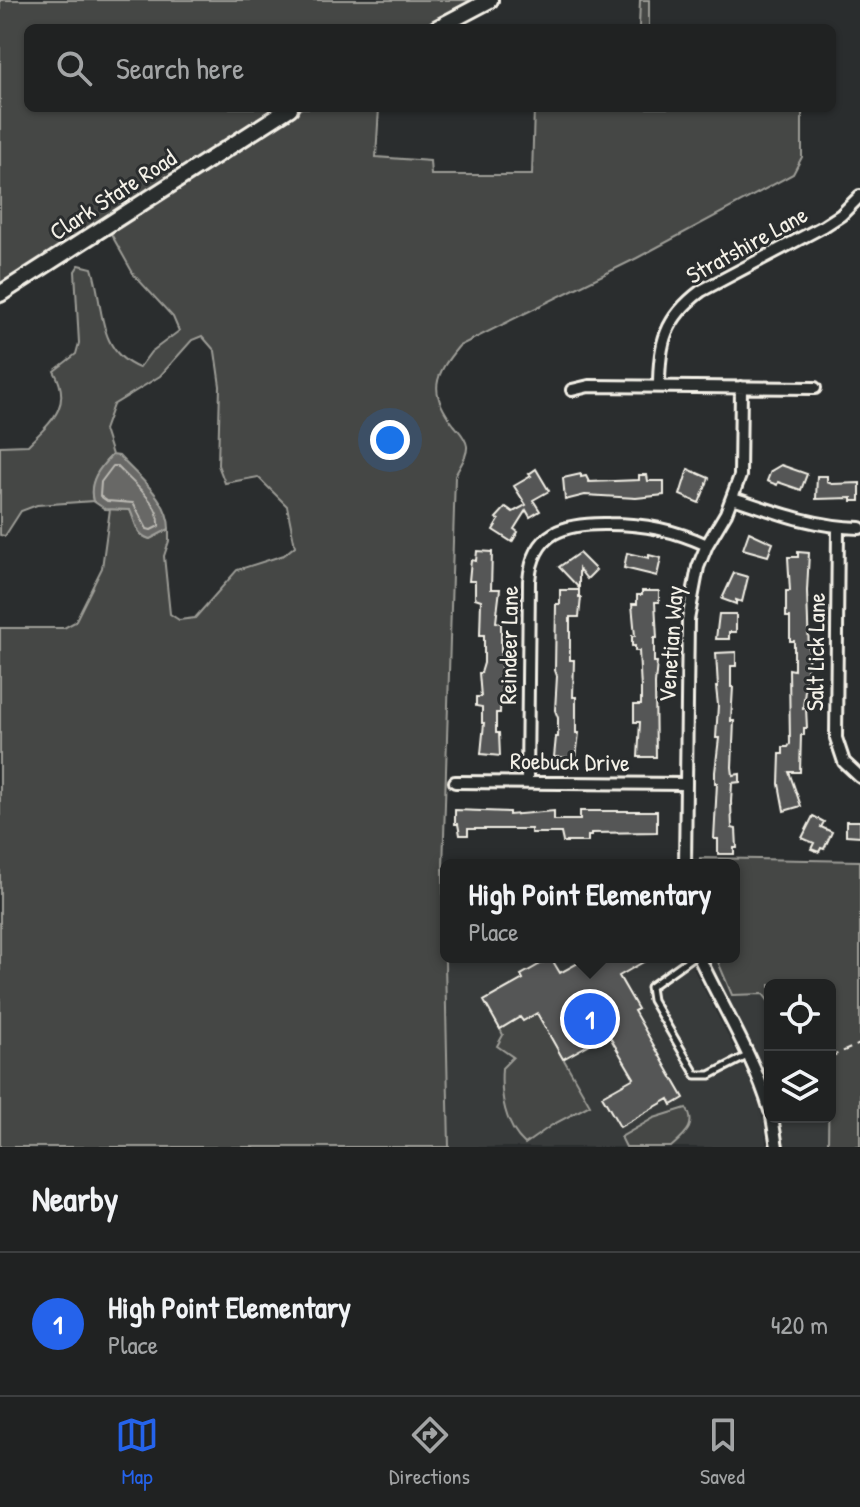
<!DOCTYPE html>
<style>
body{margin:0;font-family:"Patrick Hand",sans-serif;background:#282a2a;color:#f1f3f6}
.controls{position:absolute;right:24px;bottom:24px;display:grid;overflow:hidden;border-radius:12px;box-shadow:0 2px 6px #0004}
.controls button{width:72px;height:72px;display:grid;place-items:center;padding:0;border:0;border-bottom:2px solid #3d3f40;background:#202222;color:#f1f3f6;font:40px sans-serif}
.you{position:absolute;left:390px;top:440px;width:28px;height:28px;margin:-20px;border:6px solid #fff;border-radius:50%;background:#1a73e8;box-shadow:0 0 0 12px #1a73e833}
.badge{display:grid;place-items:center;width:52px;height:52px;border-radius:50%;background:#2563eb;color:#fff;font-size:26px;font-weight:700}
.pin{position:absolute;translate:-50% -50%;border:4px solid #fff;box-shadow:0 2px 8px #0006}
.popup{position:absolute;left:440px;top:859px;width:300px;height:104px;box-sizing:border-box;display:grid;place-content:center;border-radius:12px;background:#202222;filter:drop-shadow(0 2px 6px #0005);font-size:26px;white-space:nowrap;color:#a2a4a5}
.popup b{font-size:30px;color:#f1f3f6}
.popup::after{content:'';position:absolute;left:50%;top:100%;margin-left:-16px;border:16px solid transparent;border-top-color:#202222}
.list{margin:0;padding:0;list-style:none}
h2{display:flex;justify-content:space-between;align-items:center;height:104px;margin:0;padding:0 32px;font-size:34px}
h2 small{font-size:26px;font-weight:400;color:#a2a4a5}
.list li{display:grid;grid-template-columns:52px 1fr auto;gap:24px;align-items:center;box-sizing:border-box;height:144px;padding:0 32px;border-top:2px solid #3d3f40}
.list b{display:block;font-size:30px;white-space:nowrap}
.list p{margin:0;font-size:26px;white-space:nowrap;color:#a2a4a5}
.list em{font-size:26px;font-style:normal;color:#a2a4a5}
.icon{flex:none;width:44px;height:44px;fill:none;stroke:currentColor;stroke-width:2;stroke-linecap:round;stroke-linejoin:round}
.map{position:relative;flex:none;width:860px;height:1147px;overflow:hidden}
.search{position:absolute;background:#202222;box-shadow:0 2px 6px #0004;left:24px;right:24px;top:24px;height:88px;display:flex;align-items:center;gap:20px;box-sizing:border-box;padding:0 28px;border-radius:12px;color:#a2a4a5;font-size:30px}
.sheet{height:248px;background:#202222}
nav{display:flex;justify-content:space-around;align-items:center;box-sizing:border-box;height:112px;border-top:2px solid #3d3f40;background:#202222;font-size:22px;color:#a2a4a5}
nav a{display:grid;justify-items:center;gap:4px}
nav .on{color:#2563eb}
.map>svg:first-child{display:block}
</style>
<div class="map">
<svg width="860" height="1147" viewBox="0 0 860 1147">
<rect width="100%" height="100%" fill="#2a2d2e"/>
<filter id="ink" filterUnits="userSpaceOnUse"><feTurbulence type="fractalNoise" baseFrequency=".0125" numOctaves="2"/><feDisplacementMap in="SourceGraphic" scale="16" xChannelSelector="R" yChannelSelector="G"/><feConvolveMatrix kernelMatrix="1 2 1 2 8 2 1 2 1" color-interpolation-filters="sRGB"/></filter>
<g filter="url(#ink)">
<!-- built -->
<path fill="#373a3a" d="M 685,858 L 860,861 L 860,1147 L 777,1147 L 772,1117 L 830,1117 L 830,985 L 770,985 L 770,1111 L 699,957 L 734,957 L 734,865 L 685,865 Z
M 443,869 L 446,869 L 446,957 L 691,957 L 695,972 L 752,1082 L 764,1121 L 767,1147 L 449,1147 Z"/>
<!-- green -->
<path fill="#444645" stroke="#9c9c96" stroke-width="2" d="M 0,0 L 480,0 L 427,28 L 28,28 L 28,108 L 284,108 L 0,289 Z
M 640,0 L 649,0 L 649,28 L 639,28 Z
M 302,108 L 379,108 L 376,157 L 430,161 L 431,175 L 532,175 L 534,108 L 802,108 L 802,157 L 793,174 L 637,258 L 459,346 C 434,376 428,392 454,425 C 459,431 466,438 467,446 C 468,456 459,467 455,476 L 443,869 L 449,1147 L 0,1147 L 0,628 L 64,628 L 75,622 L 102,568 L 110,509 L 130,510 C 136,522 135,535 150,539 L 169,529 L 169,541 L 164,556 L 170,614 L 179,620 L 195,618 L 237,570 L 284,555 L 295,546 L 287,506 L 258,477 L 225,483 L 218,465 L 220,386 L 215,351 L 202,336 L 192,340 L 160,376 L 113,405 L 104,430 L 112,455 C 100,467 88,484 93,501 L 37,505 L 21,511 L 5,536 L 0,535 L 0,446 L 28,445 C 52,421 73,405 54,371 L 76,354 L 79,343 L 75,271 L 79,265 L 92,268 C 104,305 96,351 139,368 L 151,352 L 179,331 L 173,317 L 134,275 L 110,232 Z
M 700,858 L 860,861 L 860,1147 L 828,1147 L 830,985 L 770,985 L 770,1003 L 763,994 L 732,995 L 716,957 L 734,957 L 734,865 L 700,865 Z
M 537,1013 L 590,1105 L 552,1125 L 525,1144 C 505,1126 500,1096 502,1068 L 513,1057 L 497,1046 L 503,1035 L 500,1029 L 520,1017 L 523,1021 Z
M 686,1108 C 698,1126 684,1135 671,1147 L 626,1147 L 621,1137 L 654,1118 Z"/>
<!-- water -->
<path fill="#676866" stroke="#9f9f9a" stroke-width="2" d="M 112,455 L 119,456 C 138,477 169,499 169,529 L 150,539 C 135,535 136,522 130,510 L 105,509 L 93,501 C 88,482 99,468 112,455 Z"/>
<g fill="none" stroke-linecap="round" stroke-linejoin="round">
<!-- shore -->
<path stroke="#bcbab4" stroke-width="2" d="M 113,466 L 117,466 C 132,483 161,503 159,526 L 151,530 L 147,529 L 133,503 L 107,501 L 100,496 L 101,482 Z"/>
</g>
<!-- building -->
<path fill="#555756" stroke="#f4f1e8" stroke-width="2" d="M 781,465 L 807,474 L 801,490 L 778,482 L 777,485 L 767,481 L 771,471 Z
M 536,469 L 549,491 L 533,500 L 540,511 L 530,517 L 526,510 L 514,529 L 518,532 L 512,542 L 493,530 L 499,520 L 496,518 L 506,507 L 513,512 L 526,505 L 514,486 L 531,476 L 529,474 Z
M 688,469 L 709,478 L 699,503 L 680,495 Z
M 581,474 L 581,477 L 586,476 L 589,482 L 639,480 L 639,475 L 647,475 L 648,481 L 664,481 L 664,495 L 636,498 L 585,495 L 565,500 L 563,478 Z
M 817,476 L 827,476 L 827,482 L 832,484 L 860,483 L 860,501 L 852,501 L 852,498 L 816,499 Z
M 749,532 L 773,543 L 768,556 L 743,549 Z
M 477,551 L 492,552 L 491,589 L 500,589 L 496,622 L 501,623 L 501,686 L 500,713 L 496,713 L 496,733 L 499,733 L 500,756 L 481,754 L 484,723 L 482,723 L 482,707 L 476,706 L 476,697 L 481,697 L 479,673 L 481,673 L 484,663 L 484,635 L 480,635 L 481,600 L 475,598 L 475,581 L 469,581 L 471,560 L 476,561 Z
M 798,552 L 809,553 L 807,591 L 809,653 L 803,708 L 806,708 L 807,728 L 804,728 L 804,735 L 801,735 L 800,772 L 789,772 L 801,806 L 784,811 L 779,784 L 780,754 L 783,754 L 783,747 L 788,747 L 790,744 L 789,669 L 794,670 L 794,641 L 790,641 L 790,617 L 786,617 L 786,591 L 790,591 L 788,557 L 798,557 Z
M 579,553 L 596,570 L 587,579 L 579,569 L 579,588 L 559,567 Z
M 627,553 L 649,558 L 649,555 L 661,558 L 657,576 L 624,568 Z
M 734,573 L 748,577 L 742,602 L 736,600 L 736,604 L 722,599 Z
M 560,590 L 579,590 L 579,597 L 581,597 L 579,617 L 570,617 L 570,660 L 574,660 L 573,697 L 576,697 L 576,733 L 579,733 L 576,758 L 554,757 L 556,737 L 558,737 L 558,718 L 555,710 L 557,676 L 555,670 L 556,604 L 560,604 Z
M 642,591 L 659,591 L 659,602 L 655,602 L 657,638 L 654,638 L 654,662 L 657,662 L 655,684 L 656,757 L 638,757 L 640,722 L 634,722 L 634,705 L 641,705 L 641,689 L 639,651 L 635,651 L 635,646 L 632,646 L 632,636 L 635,636 L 632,604 L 637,604 L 637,595 L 642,595 Z
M 719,614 L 736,614 L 736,632 L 729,632 L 729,639 L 716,639 Z
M 736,652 L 736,666 L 731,666 L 731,687 L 733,687 L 731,721 L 734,721 L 732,767 L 733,775 L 740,774 L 740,782 L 732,783 L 731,802 L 732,828 L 736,829 L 737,848 L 734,848 L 734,854 L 718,854 L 718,839 L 714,839 L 717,783 L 715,783 L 715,772 L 719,738 L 716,738 L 718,705 L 716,687 L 718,687 L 716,653 Z
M 455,810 L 509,812 L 509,815 L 554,811 L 554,820 L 580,820 L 580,811 L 657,811 L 657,832 L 591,833 L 591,836 L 588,836 L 588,842 L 563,842 L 561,833 L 531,833 L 531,829 L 468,829 L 468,835 L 460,835 L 458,824 L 455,824 Z
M 813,816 L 824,822 L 821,827 L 832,832 L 824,849 L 821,848 L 819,852 L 811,849 L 814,843 L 802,838 Z
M 846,821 L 860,821 L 860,836 L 846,835 Z
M 589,957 L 652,957 L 619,976 L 638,1009 L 634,1011 L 684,1098 L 672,1105 L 669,1099 L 620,1127 L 602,1096 L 634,1078 L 608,1034 L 563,1059 L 537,1013 L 523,1021 L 520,1017 L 500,1029 L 484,1001 L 523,979 L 521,975 L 551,958 L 560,973 Z"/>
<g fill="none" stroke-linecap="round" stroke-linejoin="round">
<defs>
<path id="service" d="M 692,957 L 650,987 L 652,1000 L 696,1075 L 710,1075 L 747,1056"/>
<path id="minor" d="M 659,386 C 659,343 665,318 701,291 L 824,226 L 841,215 L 860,196
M 572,390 L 589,386 L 815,388
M 733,498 C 775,512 815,527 860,528
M 838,528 L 836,738 L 844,762 L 860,777
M 527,781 L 529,581 C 533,531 565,523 609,524 C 645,524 674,530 707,545
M 455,782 L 685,784
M 685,865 L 688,620 L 698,567 L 707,545 L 726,513 L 740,476 L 741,387
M 699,957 C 723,1008 754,1057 770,1111
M 772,1117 L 777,1147"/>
<path id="secondary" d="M 437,28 L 490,0
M 0,294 L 290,108"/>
</defs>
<!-- service casing -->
<use href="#service" stroke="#f4f1e8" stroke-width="11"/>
<!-- minor casing -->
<use href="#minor" stroke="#f4f1e8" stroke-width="16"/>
<!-- secondary casing -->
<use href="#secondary" stroke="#f4f1e8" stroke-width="20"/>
<!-- path -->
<path stroke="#f4f1e8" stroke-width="2" stroke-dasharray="8 6" stroke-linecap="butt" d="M 830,1057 L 860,1044"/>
<!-- service -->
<use href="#service" stroke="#2a2d2e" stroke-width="5"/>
<!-- minor -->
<use href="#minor" stroke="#2a2d2e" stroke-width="10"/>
<!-- secondary -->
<use href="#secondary" stroke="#2a2d2e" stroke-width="14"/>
</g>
</g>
<g text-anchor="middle" stroke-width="6" stroke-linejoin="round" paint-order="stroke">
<!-- street labels -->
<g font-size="24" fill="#f4f1e8" stroke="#2a2d2e">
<text transform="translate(113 195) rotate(-33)" y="8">Clark State Road</text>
<text transform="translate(747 245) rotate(-29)" y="8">Stratshire Lane</text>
<text transform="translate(671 644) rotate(-86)" y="8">Venetian Way</text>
<text transform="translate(509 645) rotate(-89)" y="8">Reindeer Lane</text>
<text transform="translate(816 652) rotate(-89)" y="8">Salt Lick Lane</text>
<text transform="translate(570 762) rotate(1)" y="8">Roebuck Drive</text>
</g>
</g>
</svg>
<div class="controls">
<button><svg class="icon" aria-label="locate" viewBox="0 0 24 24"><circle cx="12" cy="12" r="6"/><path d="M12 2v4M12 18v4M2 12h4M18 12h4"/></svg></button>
<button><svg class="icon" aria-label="layers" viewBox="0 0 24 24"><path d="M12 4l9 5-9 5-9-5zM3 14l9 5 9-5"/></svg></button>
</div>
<div class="you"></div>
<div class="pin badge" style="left:590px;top:1019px">1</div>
<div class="popup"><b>High Point Elementary</b>Place</div>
<div class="search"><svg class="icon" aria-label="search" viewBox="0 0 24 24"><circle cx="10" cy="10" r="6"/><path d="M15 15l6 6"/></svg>Search here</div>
</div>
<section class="sheet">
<h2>Nearby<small></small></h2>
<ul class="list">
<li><span class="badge">1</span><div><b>High Point Elementary</b><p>Place</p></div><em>420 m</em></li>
</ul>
</section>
<nav>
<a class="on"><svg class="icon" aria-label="map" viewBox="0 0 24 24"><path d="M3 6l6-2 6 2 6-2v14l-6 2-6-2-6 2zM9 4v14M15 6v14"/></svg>Map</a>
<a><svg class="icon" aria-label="directions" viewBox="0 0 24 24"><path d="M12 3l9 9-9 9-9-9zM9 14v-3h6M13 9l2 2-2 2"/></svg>Directions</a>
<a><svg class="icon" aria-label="saved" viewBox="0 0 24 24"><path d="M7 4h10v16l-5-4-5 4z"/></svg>Saved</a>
</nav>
